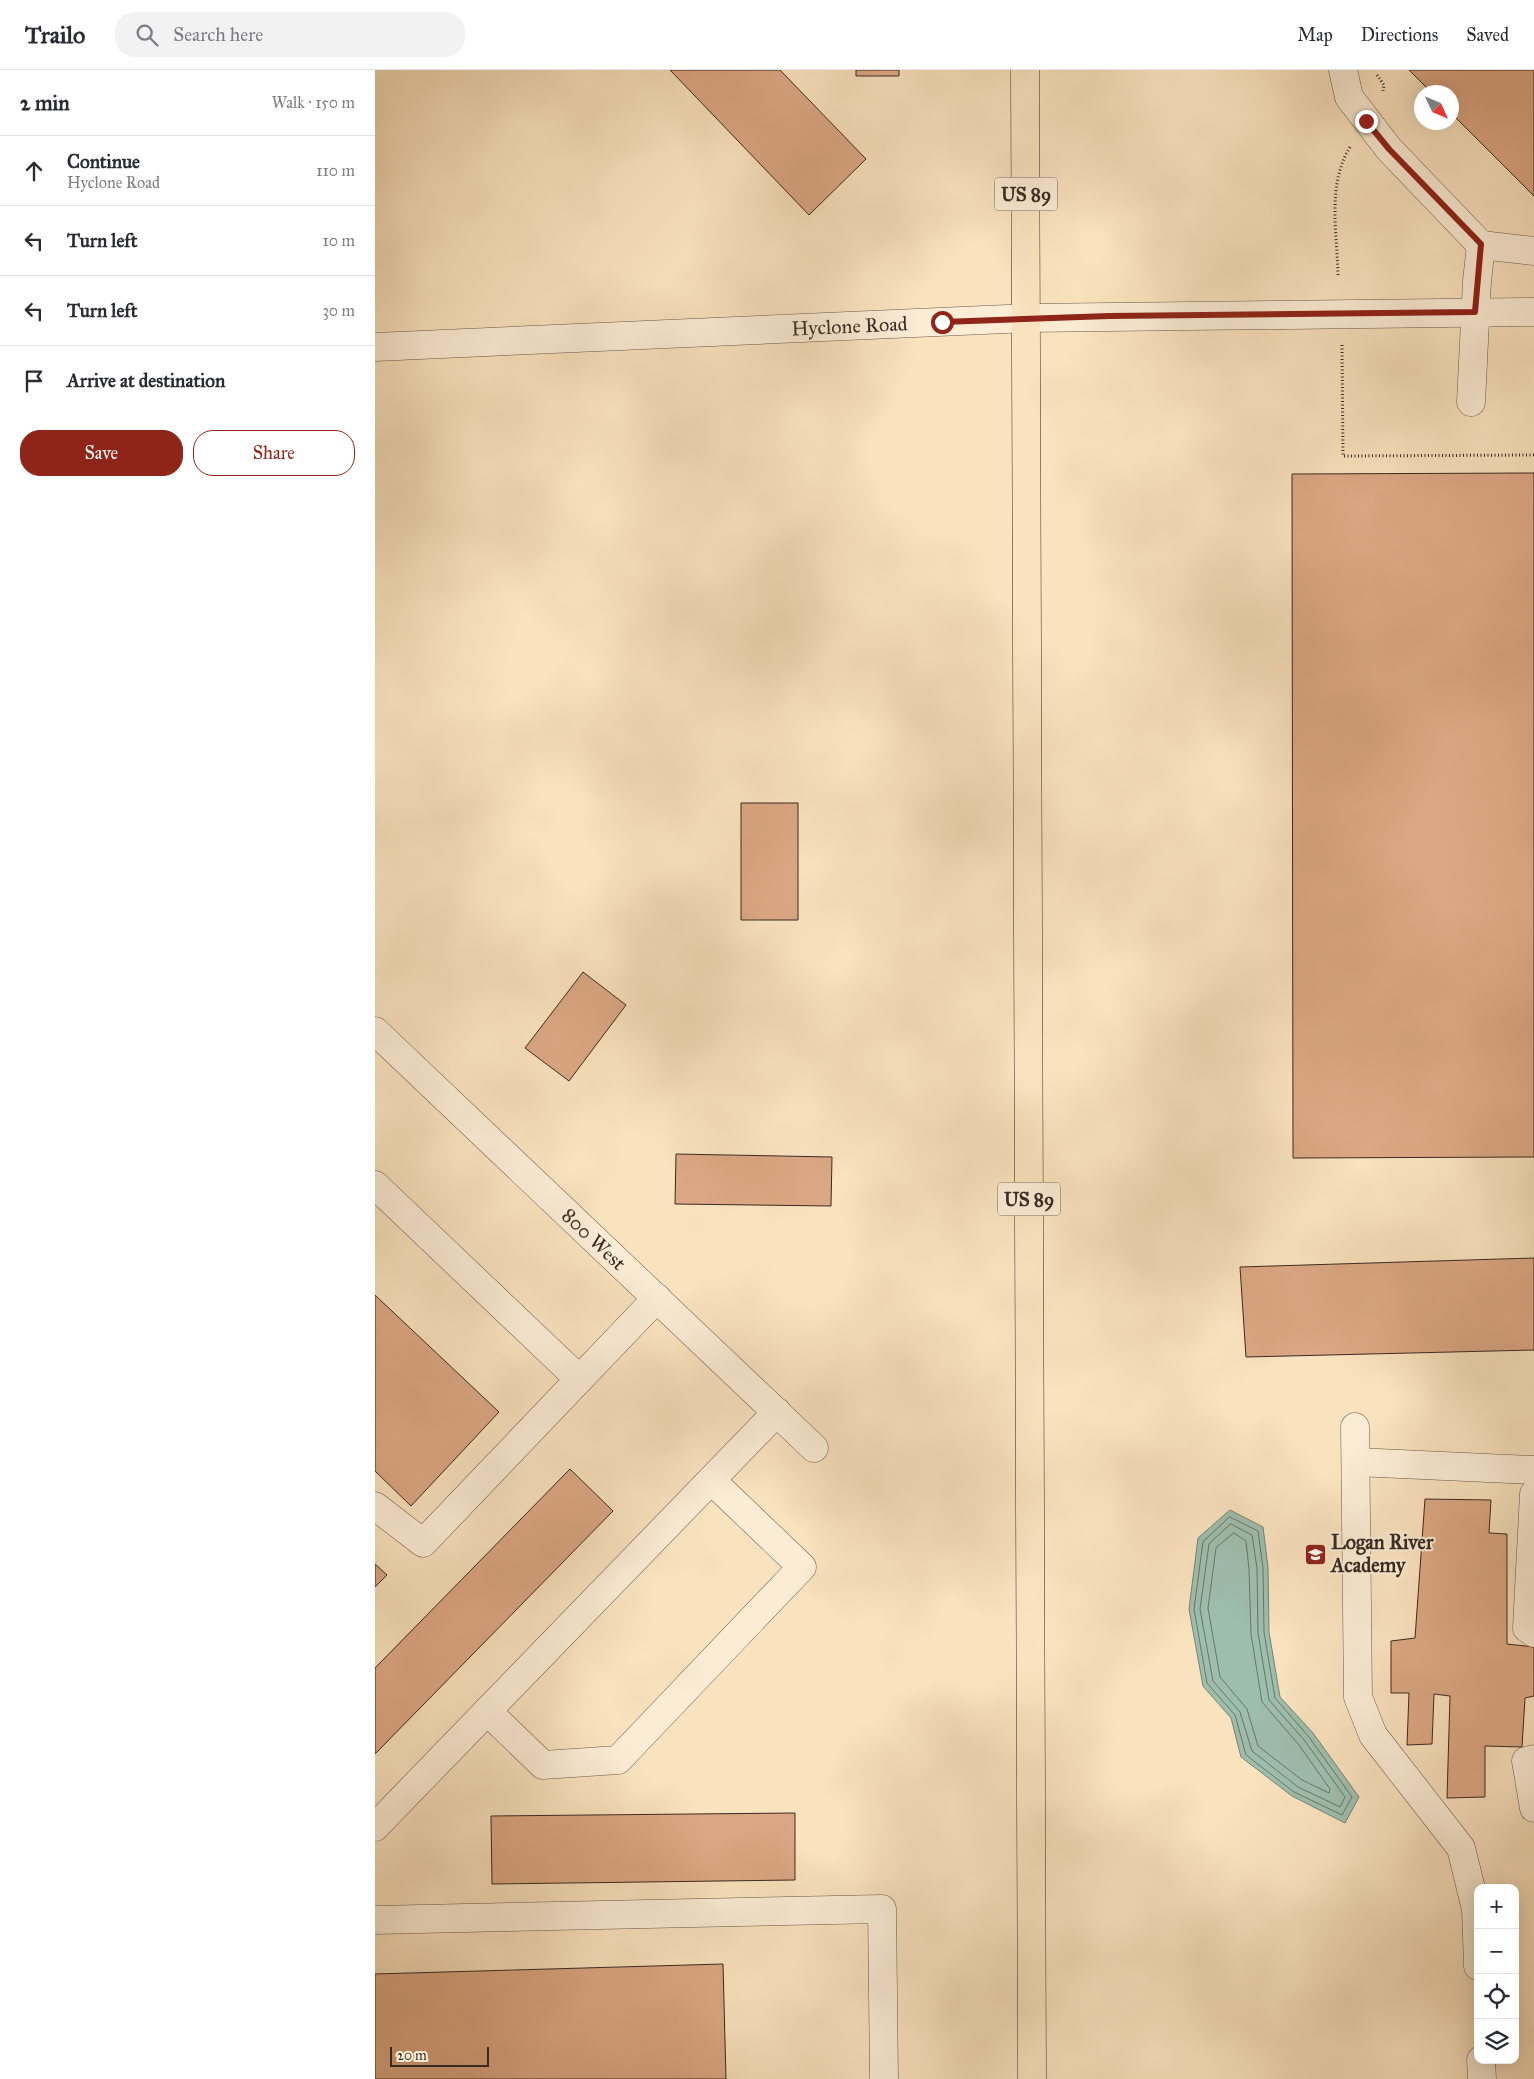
<!DOCTYPE html>
<meta charset="utf-8">
<style>
body{margin:0;font-family:"IM FELL Great Primer",serif;background:#f2f2f3;color:#2b2b33}
.controls{position:absolute;right:15px;bottom:15px;display:grid;overflow:hidden;border-radius:10px;box-shadow:0 5px 20px #0002}
.controls button{width:45px;height:45px;display:grid;place-items:center;padding:0;border:0;border-bottom:1px solid #e1e1e2;background:#fff;color:#2b2b33;font:25px sans-serif}
.compass{position:absolute;left:1039px;top:15px;width:45px;height:45px;border-radius:50%;background:#fff;box-shadow:0 5px 20px #0002;rotate:134deg}
.scale{position:absolute;left:15px;bottom:12px;width:99px;box-sizing:border-box;padding-left:5px;border:2px solid #382b24;border-top:0;font-size:14px;line-height:18px;white-space:nowrap;color:#382b24;-webkit-text-stroke:4px #fbecd5;paint-order:stroke}
.stop{position:absolute;width:15px;height:15px;margin:-11px;border:4px solid #8f2418;border-radius:50%;background:#fff}
.stop.end{background:#8f2418;border-color:#fff;box-shadow:0 1px 5px #0008}
.list{margin:0;padding:0;list-style:none}
h2{display:flex;justify-content:space-between;align-items:center;height:65px;margin:0;padding:0 20px;font-size:21px}
h2 small{font-size:16px;font-weight:400;color:#7c7c81}
.list li{display:grid;grid-template-columns:32px 1fr auto;gap:15px;align-items:center;box-sizing:border-box;height:70px;padding:0 20px;border-top:1px solid #e1e1e2}
.list b{display:block;font-size:19px;white-space:nowrap}
.list p{margin:0;font-size:16px;white-space:nowrap;color:#7c7c81}
.list em{font-size:16px;font-style:normal;color:#7c7c81}
.actions{display:flex;gap:10px;padding:15px 20px}
.actions a{flex:1;padding:11px 0;border:1px solid #8f2418;border-radius:20px;text-align:center;font-size:18px;color:#8f2418}
.actions .main{background:#8f2418;color:#fff}
.icon{flex:none;width:28px;height:28px;fill:none;stroke:currentColor;stroke-width:2;stroke-linecap:round;stroke-linejoin:round}
.map{position:relative;flex:none;width:1159px;height:2009px;overflow:hidden}
header{display:flex;align-items:center;gap:30px;box-sizing:border-box;height:70px;padding:0 25px;background:#fff;border-bottom:1px solid #e1e1e2}
header strong{font-size:24px}
nav{display:flex;gap:28px;margin-inline-start:auto;font-size:18px}
.search{width:350px;height:45px;background:#f2f2f3;display:flex;align-items:center;gap:12px;box-sizing:border-box;padding:0 18px;border-radius:20px;color:#7c7c81;font-size:19px}
main{display:flex}
aside{flex:1;background:#fff}
.map>svg:first-child{display:block}
</style>
<header>
<strong>Trailo</strong>
<div class="search"><svg class="icon" aria-label="search" viewBox="0 0 24 24"><circle cx="10" cy="10" r="6"/><path d="M15 15l6 6"/></svg>Search here</div>
<nav><a>Map</a><a>Directions</a><a>Saved</a></nav>
</header>
<main>
<aside>
<h2>2 min<small>Walk · 150 m</small></h2>
<ul class="list">
<li><svg class="icon" aria-label="ahead" viewBox="0 0 24 24"><path d="M12 20V5M6 11l6-6 6 6"/></svg><div><b>Continue</b><p>Hyclone Road</p></div><em>110 m</em></li>
<li><svg class="icon" aria-label="left" viewBox="0 0 24 24"><path d="M17 20v-9H6M10 6l-5 5 5 5"/></svg><div><b>Turn left</b></div><em>10 m</em></li>
<li><svg class="icon" aria-label="left" viewBox="0 0 24 24"><path d="M17 20v-9H6M10 6l-5 5 5 5"/></svg><div><b>Turn left</b></div><em>30 m</em></li>
<li><svg class="icon" aria-label="arrive" viewBox="0 0 24 24"><path d="M6 21V4h12l-3 4 3 4H6"/></svg><div><b>Arrive at destination</b></div></li>
</ul>
<div class="actions"><a class="main">Save</a><a>Share</a></div>
</aside>
<div class="map">
<svg width="1159" height="2009" viewBox="0 0 1159 2009">
<rect width="100%" height="100%" fill="#f9e2be"/>
<filter id="stains"><feTurbulence type="fractalNoise" baseFrequency=".004" numOctaves="4"/><feColorMatrix values="0 0 0 0 .2 0 0 0 0 .09 0 0 0 0 .02 0 0 0 .5 -.17"/></filter>
<radialGradient id="worn" r=".72"><stop offset=".6" stop-color="#630" stop-opacity="0"/><stop offset="1" stop-color="#630" stop-opacity=".3"/></radialGradient>
<!-- water -->
<path fill="#9ebead" stroke="#758376" d="M 855,1440 L 888,1457 L 893,1497 L 894,1562 L 905,1627 L 938,1663 L 984,1727 L 970,1753 L 917,1726 L 866,1687 L 856,1648 L 828,1616 L 814,1539 L 823,1468 Z"/>
<g fill="none" stroke-linecap="round" stroke-linejoin="round">
<!-- shore -->
<path stroke="#6b7468" stroke-width="1" d="M 855,1447 L 883,1461 L 888,1498 L 889,1562 L 900,1628 L 934,1667 L 977,1727 L 967,1745 L 919,1722 L 871,1685 L 860,1645 L 832,1613 L 819,1539 L 828,1472 Z
M 856,1454 L 877,1465 L 882,1498 L 883,1563 L 894,1630 L 930,1671 L 970,1727 L 965,1737 L 923,1717 L 877,1681 L 865,1642 L 838,1611 L 825,1539 L 834,1474 Z
M 859,1463 L 871,1471 L 874,1499 L 876,1564 L 887,1632 L 924,1675 L 955,1719 L 954,1723 L 927,1710 L 883,1676 L 872,1639 L 845,1607 L 833,1538 L 841,1478 Z"/>
</g>
<!-- building -->
<path fill="#dca784" stroke="#382b24" d="M 295,0 L 405,0 L 491,89 L 434,145 Z
M 481,0 L 524,0 L 524,6 L 481,6 Z
M 1034,0 L 1159,0 L 1159,126 L 1076,43 L 1076,22 L 1056,22 Z
M 1159,403 L 1159,1087 L 918,1088 L 917,404 Z
M 366,733 L 423,733 L 423,850 L 366,850 Z
M 208,902 L 251,935 L 194,1011 L 150,978 Z
M 301,1084 L 457,1087 L 456,1136 L 300,1134 Z
M 1159,1188 L 1159,1280 L 871,1287 L 865,1197 Z
M 0,1225 L 124,1342 L 36,1436 L 0,1401 Z
M 195,1399 L 238,1441 L 0,1684 L 0,1598 Z
M 1050,1429 L 1116,1430 L 1114,1463 L 1132,1464 L 1132,1574 L 1159,1577 L 1159,1626 L 1150,1628 L 1147,1677 L 1110,1676 L 1110,1727 L 1072,1728 L 1075,1626 L 1059,1624 L 1057,1674 L 1032,1675 L 1034,1623 L 1016,1623 L 1016,1571 L 1040,1568 Z
M 0,1494 L 12,1505 L 0,1517 Z
M 420,1743 L 420,1810 L 117,1814 L 116,1746 Z
M 348,1894 L 351,2009 L 0,2009 L 0,1904 Z"/>
<g fill="none" stroke-linecap="round" stroke-linejoin="round">
<defs>
<g id="minor">
<path d="M 968,0 L 974,27 L 1014,79 L 1106,175"/>
<path id="s1" d="M 0,277 L 652,248 L 1159,242"/>
<path d="M 1096,332 L 1102,211 L 1106,175 L 1159,181"/>
<path id="s2" d="M 0,961 L 439,1378"/>
<path d="M 0,1115 L 204,1309"/>
<path d="M 980,1357 L 983,1627 L 998,1665 L 1086,1778 L 1101,1839 L 1103,1896"/>
<path d="M 981,1392 L 1159,1400"/>
<path d="M 1159,1424 L 1152,1558 L 1159,1563"/>
<path d="M 0,1436 L 48,1473 L 282,1228"/>
<path d="M 112,1641 L 168,1695 L 243,1690 L 427,1497 L 336,1410"/>
<path d="M 1159,1689 L 1151,1691 L 1159,1738"/>
<path d="M 0,1757 L 402,1342"/>
<path d="M 0,1850 L 507,1839 L 509,2009"/>
<path d="M 1106,1990 L 1107,2009"/>
</g>
<path id="highway" d="M 650,0 L 657,2009"/>
</defs>
<!-- minor casing -->
<use href="#minor" stroke="#68594a" stroke-width="29"/>
<!-- highway casing -->
<use href="#highway" stroke="#382b24" stroke-width="29"/>
<!-- path -->
<path stroke="#382b24" stroke-width="3" stroke-dasharray="1 2.5" stroke-linecap="butt" d="M 1002,5 L 1009,15 L 1008,21
M 963,205 C 962,162 952,115 975,77
M 967,275 L 968,386 L 1159,385"/>
<!-- minor -->
<use href="#minor" stroke="#fbecd5" stroke-width="28"/>
<!-- highway -->
<use href="#highway" stroke="#f9e2be" stroke-width="28"/>
</g>
<g fill="none" stroke-linecap="round" stroke-linejoin="round">
<!-- route -->
<path stroke="#8f2418" stroke-width="6" d="M 567,252 L 734,246 L 1100,242 L 1106,174 L 1014,79 L 991,51"/>
</g>
<!-- icons -->
<defs>
<symbol id="school-square" viewBox="-11 -11 22 22"><rect x="-9" y="-9" width="18" height="18" rx="4" fill="#8f2418" stroke="#fbecd5"/><path d="M0-5L7-2L0 1L-7-2ZM-4 1L0 2.5L4 1V4Q0 6-4 4Z" fill="#fff"/></symbol>
</defs>
<g fill-rule="evenodd">
<use href="#school-square" x="928" y="1472" width="25" height="25"/>
</g>
<g text-anchor="middle" stroke-width="4" stroke-linejoin="round" paint-order="stroke">
<!-- shield labels -->
<g fill="#fbecd5" stroke="#726559" stroke-width="1">
<rect x="620" y="107.5" width="62" height="33" rx="4"/>
<rect x="623" y="1112.5" width="62" height="33" rx="4"/>
</g>
<g font-size="19" font-weight="bold" fill="#382b24">
<text x="651" y="131">US 89</text>
<text x="654" y="1136">US 89</text>
</g>
<!-- street labels -->
<g font-size="20" fill="#382b24" stroke="#fbecd5">
<text dy="7" stroke="none"><textPath href="#s1" startOffset="475">Hyclone Road</textPath></text>
<text dy="7" stroke="none"><textPath href="#s2" startOffset="302">800 West</textPath></text>
</g>
<!-- poi labels -->
<g font-size="20" font-weight="bold" fill="#382b24" stroke="#fbecd5" text-anchor="start">
<text x="956" y="1479">Logan River<tspan x="956" dy="23">Academy</tspan></text>
</g>
</g>
<rect width="100%" height="100%" filter="url(#stains)"/>
<rect width="100%" height="100%" fill="url(#worn)"/>
</svg>
<div class="controls">
<button>+</button>
<button>−</button>
<button><svg class="icon" aria-label="locate" viewBox="0 0 24 24"><circle cx="12" cy="12" r="6"/><path d="M12 2v4M12 18v4M2 12h4M18 12h4"/></svg></button>
<button><svg class="icon" aria-label="layers" viewBox="0 0 24 24"><path d="M12 4l9 5-9 5-9-5zM3 14l9 5 9-5"/></svg></button>
</div>
<svg class="compass" viewBox="-18 -18 36 36"><path d="M0-13l5 13h-10z" fill="#e53935"/><path d="M0 13l5-13h-10z" fill="#7c7c81"/></svg>
<div class="scale">20 m</div>
<div class="stop" style="left:567px;top:252px"></div>
<div class="stop end" style="left:991px;top:51px"></div>
</div>
</main>
